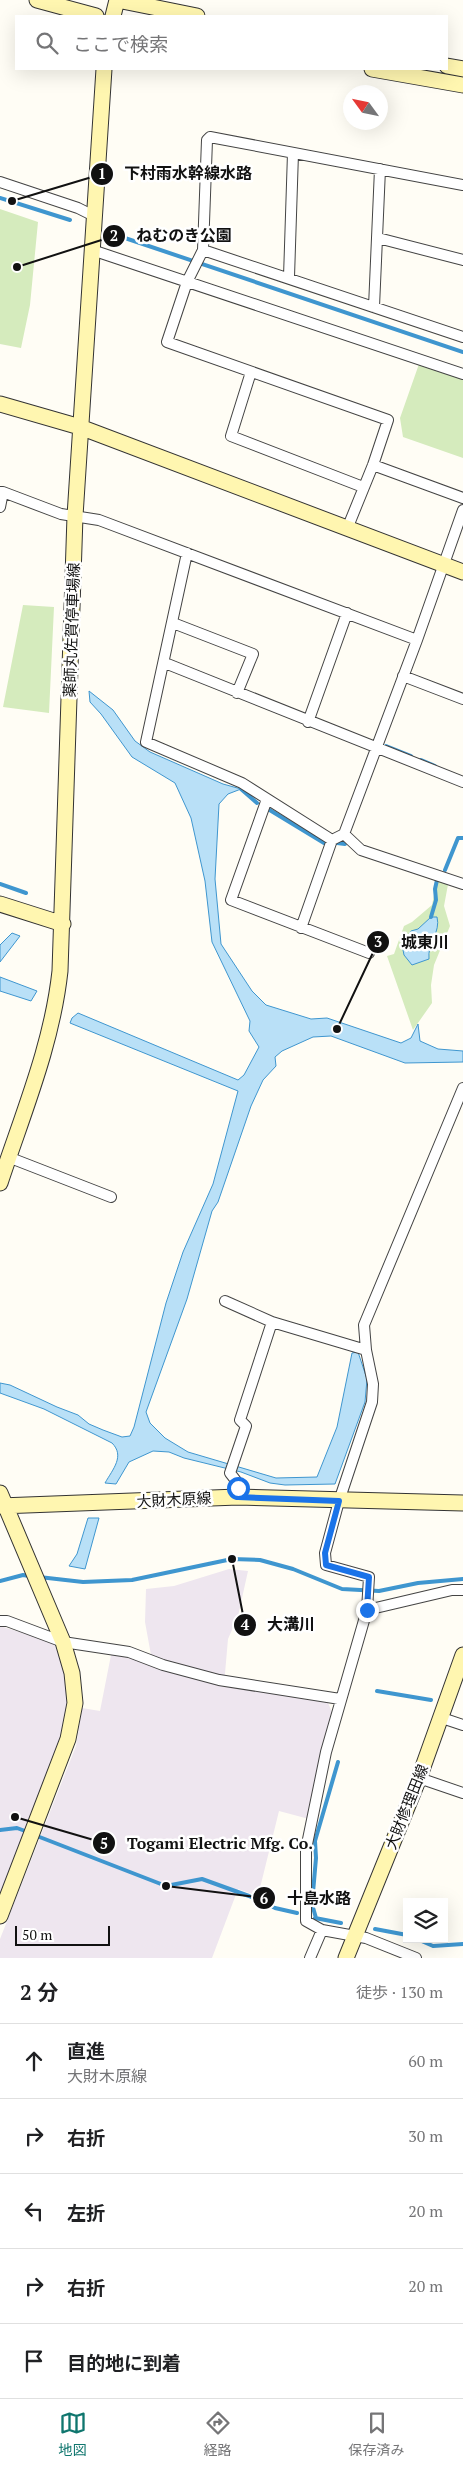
<!DOCTYPE html>
<html lang="ja">
<meta charset="utf-8">
<style>
body{margin:0;font-family:"PT Serif","Noto Sans JP",serif;background:#f6f6f6;color:#202124}
.controls{position:absolute;right:15px;bottom:15px;display:grid;overflow:hidden;border-radius:0px;box-shadow:0 5px 20px #0002}
.controls button{width:45px;height:45px;display:grid;place-items:center;padding:0;border:0;border-bottom:1px solid #e0e0e0;background:#fff;color:#202124;font:25px sans-serif}
.compass{position:absolute;left:343px;top:85px;width:45px;height:45px;border-radius:50%;background:#fff;box-shadow:0 5px 20px #0002;rotate:303deg}
.scale{position:absolute;left:15px;bottom:12px;width:95px;box-sizing:border-box;padding-left:5px;border:2px solid #111;border-top:0;font-size:14px;line-height:18px;white-space:nowrap;color:#111;-webkit-text-stroke:4px #fff;paint-order:stroke}
.stop{position:absolute;width:15px;height:15px;margin:-11px;border:4px solid #1a73e8;border-radius:50%;background:#fff}
.stop.end{background:#1a73e8;border-color:#fff;box-shadow:0 1px 5px #0008}
.list{margin:0;padding:0;list-style:none}
h2{display:flex;justify-content:space-between;align-items:center;height:65px;margin:0;padding:0 20px;font-size:21px}
h2 small{font-size:16px;font-weight:400;color:#757577}
.list li{display:grid;grid-template-columns:32px 1fr auto;gap:15px;align-items:center;box-sizing:border-box;height:75px;padding:0 20px;border-top:1px solid #e0e0e0}
.list b{display:block;font-size:19px;white-space:nowrap}
.list p{margin:0;font-size:16px;white-space:nowrap;color:#757577}
.list em{font-size:16px;font-style:normal;color:#757577}
.icon{flex:none;width:28px;height:28px;fill:none;stroke:currentColor;stroke-width:2;stroke-linecap:round;stroke-linejoin:round}
.map{position:relative;flex:none;width:463px;height:1958px;overflow:hidden}
.search{position:absolute;background:#fff;box-shadow:0 5px 20px #0002;left:15px;right:15px;top:15px;height:55px;display:flex;align-items:center;gap:12px;box-sizing:border-box;padding:0 18px;border-radius:0px;color:#757577;font-size:19px}
.sheet{height:440px;background:#fff}
nav{display:flex;justify-content:space-around;align-items:center;box-sizing:border-box;height:70px;border-top:1px solid #e0e0e0;background:#fff;font-size:14px;color:#757577}
nav a{display:grid;justify-items:center;gap:2px}
nav .on{color:#0f766e}
.map>svg:first-child{display:block}
</style>
<div class="map">
<svg width="463" height="1958" viewBox="0 0 463 1958">
<rect width="100%" height="100%" fill="#fffdf5"/>
<!-- industrial -->
<path fill="#eee6ef" d="M 229,1569 L 248,1571 L 238,1616 L 228,1639 L 224,1685 L 328,1703 L 332,1712 L 309,1819 L 279,1811 L 258,1896 L 238,1889 L 212,1958 L 0,1958 L 0,1939 L 76,1746 L 82,1708 L 100,1711 L 112,1650 L 153,1666 L 145,1622 L 146,1589 L 174,1586 Z
M 0,1626 L 53,1642 L 63,1660 L 69,1707 L 61,1738 L 0,1895 Z"/>
<!-- green -->
<path fill="#d5ebbd" d="M 0,209 L 38,222 L 30,305 L 21,348 L 0,344 Z
M 419,364 L 463,379 L 463,458 L 403,437 L 400,418 Z
M 23,605 L 54,607 L 49,713 L 3,707 Z
M 449,879 L 444,906 L 450,926 L 434,965 L 431,985 L 432,1003 L 413,1030 L 387,956 L 394,954 L 404,926 L 412,922 L 432,905 L 437,880 Z"/>
<!-- water -->
<path fill="#b9e0f7" stroke="#3f96cf" d="M 89,691 L 113,710 L 135,741 L 150,752 L 223,784 L 241,789 L 228,794 L 219,804 L 215,879 L 221,944 L 252,991 L 266,1005 L 311,1019 L 327,1018 L 401,1043 L 411,1038 L 418,1024 L 420,1041 L 438,1049 L 463,1051 L 463,1062 L 405,1063 L 331,1036 L 313,1037 L 282,1051 L 275,1057 L 276,1066 L 263,1080 L 251,1106 L 218,1202 L 212,1211 L 187,1299 L 146,1412 L 150,1423 L 165,1438 L 188,1452 L 276,1478 L 317,1477 L 337,1427 L 352,1353 L 358,1352 L 367,1379 L 365,1402 L 335,1484 L 285,1485 L 270,1483 L 241,1472 L 184,1458 L 169,1452 L 153,1451 L 129,1462 L 116,1484 L 105,1483 C 113,1469 125,1456 112,1443 L 44,1409 L 0,1393 L 0,1383 L 10,1385 L 57,1407 L 78,1415 L 89,1424 L 103,1430 L 122,1437 L 130,1436 L 134,1427 L 166,1303 L 183,1252 L 213,1184 L 238,1091 L 70,1023 L 72,1018 L 78,1013 L 238,1080 L 244,1075 L 259,1047 L 249,1031 L 250,1021 L 212,942 L 205,881 L 191,818 L 175,783 L 132,757 L 101,714 L 90,702 Z
M 431,917 L 437,917 C 441,932 427,944 429,959 L 412,965 L 404,955 L 402,945 L 411,931 L 418,929 Z
M 12,933 L 20,936 L 0,962 L 0,945 Z
M 0,977 L 37,991 L 31,1001 L 0,991 Z
M 88,1518 L 99,1518 L 85,1569 L 69,1566 L 77,1554 Z"/>
<g fill="none" stroke-linecap="round" stroke-linejoin="round">
<!-- stream -->
<path stroke="#3f96cf" stroke-width="4" d="M 0,198 L 70,220
M 116,235 L 463,352
M 386,746 L 411,756
M 421,760 L 435,766
M 241,789 L 257,803
M 268,809 L 324,843
M 337,843 L 345,844
M 445,870 L 458,838 L 463,838
M 0,884 L 26,893
M 431,917 L 436,900 L 435,889 L 437,880
M 39,1577 L 83,1582 L 132,1580 L 232,1559 L 260,1560 L 293,1569 L 342,1589 L 379,1591 L 418,1583 L 463,1579
M 0,1581 L 23,1575 L 29,1576
M 377,1691 L 431,1700
M 0,1830 L 17,1828 L 25,1831
M 37,1836 L 166,1886 L 202,1879 L 249,1896 L 275,1908 L 297,1913
M 315,1918 L 341,1923
M 316,1918 L 312,1904 L 316,1858 L 315,1841 L 338,1762
M 375,1929 L 407,1935
M 417,1939 L 433,1946 L 463,1944"/>
<defs>
<path id="street" d="M 0,182 L 78,208 L 94,216
M 378,238 L 463,260
M 92,250 L 463,374
M 203,250 L 463,337
M 289,277 L 293,153
M 374,307 L 380,169
M 251,372 L 231,436 L 363,487
M 373,465 L 463,498
M 0,492 L 3,492 L 0,507
M 3,492 L 61,514 L 99,520 L 417,640
M 347,529 L 373,465 L 388,420 L 167,342 L 187,282 L 203,250 L 207,140 L 210,137 L 463,185
M 187,553 L 146,742 L 242,783 L 332,840 L 344,834 L 417,640 L 463,510
M 173,623 L 253,654 L 237,693
M 165,663 L 463,782
M 403,676 L 463,699
M 308,722 L 347,613
M 267,799 L 231,900 L 369,953
M 344,834 L 361,850 L 463,884
M 301,928 L 332,840
M 8,1157 L 111,1197
M 225,1301 L 272,1322 L 366,1350
M 238,1497 L 237,1482 L 230,1473 L 246,1426 L 240,1420 L 272,1322
M 367,1610 L 452,1590 L 463,1590
M 0,1621 L 7,1621 L 63,1642 L 129,1652 L 163,1665 L 219,1680 L 340,1699
M 442,1718 L 463,1725
M 419,1778 L 463,1793
M 310,1958 L 322,1930
M 416,1958 L 366,1938 L 322,1930 L 306,1921 L 306,1849 L 326,1752 L 367,1610 L 369,1577 L 326,1565 L 325,1553 L 339,1501 L 372,1402 L 373,1384 L 366,1350 L 364,1325 L 463,1088"/>
<path id="secondary" d="M 37,0 L 96,16
M 113,16 L 117,0 L 197,16
M 447,66 L 463,69
M 372,69 L 463,85
M 0,404 L 80,427 L 463,572
M 0,904 L 63,924
M 0,1183 C 23,1113 52,1045 60,971 L 75,516 L 104,69
M 0,1493 L 63,1642 L 72,1673 L 75,1703 L 68,1739 L 0,1916
M 0,1506 L 238,1497 L 463,1503
M 346,1958 L 419,1778 L 463,1655"/>
</defs>
<!-- street casing -->
<use href="#street" stroke="#444" stroke-width="12"/>
<!-- secondary casing -->
<use href="#secondary" stroke="#333" stroke-width="17"/>
<!-- street -->
<use href="#street" stroke="#fff" stroke-width="10"/>
<!-- secondary -->
<use href="#secondary" stroke="#fff6b0" stroke-width="15"/>
</g>
<g fill="none" stroke-linecap="round" stroke-linejoin="round">
<!-- route -->
<path stroke="#1a73e8" stroke-width="6" d="M 238,1488 L 238,1497 L 339,1501 L 325,1553 L 326,1565 L 369,1577 L 367,1610"/>
</g>
<g text-anchor="middle" stroke-width="5" stroke-linejoin="round" paint-order="stroke">
<!-- street labels -->
<g font-size="15" fill="#111" stroke="#fff">
<text transform="translate(72 630) rotate(-88)" y="5">薬師丸佐賀停車場線</text>
<text transform="translate(174 1500) rotate(-3)" y="5">大財木原線</text>
<text transform="translate(407 1807) rotate(-68)" y="5">大財修理田線</text>
</g>
</g>
<!-- callouts -->
<path fill="none" stroke="#111" stroke-width="2" d="M12 201L102 174M17 267L114 236M337 1029L378 942M232 1559L245 1625M15 1817L104 1843M166 1886L264 1898"/>
<g fill="#111" stroke="#fff" stroke-width="2">
<circle cx="12" cy="201" r="5"/>
<circle cx="17" cy="267" r="5"/>
<circle cx="337" cy="1029" r="5"/>
<circle cx="232" cy="1559" r="5"/>
<circle cx="15" cy="1817" r="5"/>
<circle cx="166" cy="1886" r="5"/>
<circle cx="102" cy="174" r="12"/>
<circle cx="114" cy="236" r="12"/>
<circle cx="378" cy="942" r="12"/>
<circle cx="245" cy="1625" r="12"/>
<circle cx="104" cy="1843" r="12"/>
<circle cx="264" cy="1898" r="12"/>
</g>
<g font-size="15" text-anchor="middle" font-weight="bold" fill="#fff">
<text x="102" y="179">1</text>
<text x="114" y="241">2</text>
<text x="378" y="947">3</text>
<text x="245" y="1630">4</text>
<text x="104" y="1849">5</text>
<text x="264" y="1904">6</text>
</g>
<g font-size="16" text-anchor="middle" font-weight="bold" fill="#111" stroke="#fff" stroke-width="5" stroke-linejoin="round" paint-order="stroke">
<text x="188" y="179">下村雨水幹線水路</text>
<text x="184" y="241">ねむのき公園</text>
<text x="425" y="948">城東川</text>
<text x="291" y="1630">大溝川</text>
<text x="220" y="1849">Togami Electric Mfg. Co.</text>
<text x="319" y="1904">十島水路</text>
</g>
</svg>
<div class="controls">
<button><svg class="icon" aria-label="layers" viewBox="0 0 24 24"><path d="M12 4l9 5-9 5-9-5zM3 14l9 5 9-5"/></svg></button>
</div>
<svg class="compass" viewBox="-18 -18 36 36"><path d="M0-13l5 13h-10z" fill="#e53935"/><path d="M0 13l5-13h-10z" fill="#757577"/></svg>
<div class="scale">50 m</div>
<div class="stop" style="left:238px;top:1488px"></div>
<div class="stop end" style="left:367px;top:1610px"></div>
<div class="search"><svg class="icon" aria-label="search" viewBox="0 0 24 24"><circle cx="10" cy="10" r="6"/><path d="M15 15l6 6"/></svg>ここで検索</div>
</div>
<section class="sheet">
<h2>2 分<small>徒歩 · 130 m</small></h2>
<ul class="list">
<li><svg class="icon" aria-label="ahead" viewBox="0 0 24 24"><path d="M12 20V5M6 11l6-6 6 6"/></svg><div><b>直進</b><p>大財木原線</p></div><em>60 m</em></li>
<li><svg class="icon" aria-label="right" viewBox="0 0 24 24"><path d="M7 20v-9h11M14 6l5 5-5 5"/></svg><div><b>右折</b></div><em>30 m</em></li>
<li><svg class="icon" aria-label="left" viewBox="0 0 24 24"><path d="M17 20v-9H6M10 6l-5 5 5 5"/></svg><div><b>左折</b></div><em>20 m</em></li>
<li><svg class="icon" aria-label="right" viewBox="0 0 24 24"><path d="M7 20v-9h11M14 6l5 5-5 5"/></svg><div><b>右折</b></div><em>20 m</em></li>
<li><svg class="icon" aria-label="arrive" viewBox="0 0 24 24"><path d="M6 21V4h12l-3 4 3 4H6"/></svg><div><b>目的地に到着</b></div></li>
</ul>
</section>
<nav>
<a class="on"><svg class="icon" aria-label="map" viewBox="0 0 24 24"><path d="M3 6l6-2 6 2 6-2v14l-6 2-6-2-6 2zM9 4v14M15 6v14"/></svg>地図</a>
<a><svg class="icon" aria-label="directions" viewBox="0 0 24 24"><path d="M12 3l9 9-9 9-9-9zM9 14v-3h6M13 9l2 2-2 2"/></svg>経路</a>
<a><svg class="icon" aria-label="saved" viewBox="0 0 24 24"><path d="M7 4h10v16l-5-4-5 4z"/></svg>保存済み</a>
</nav>
